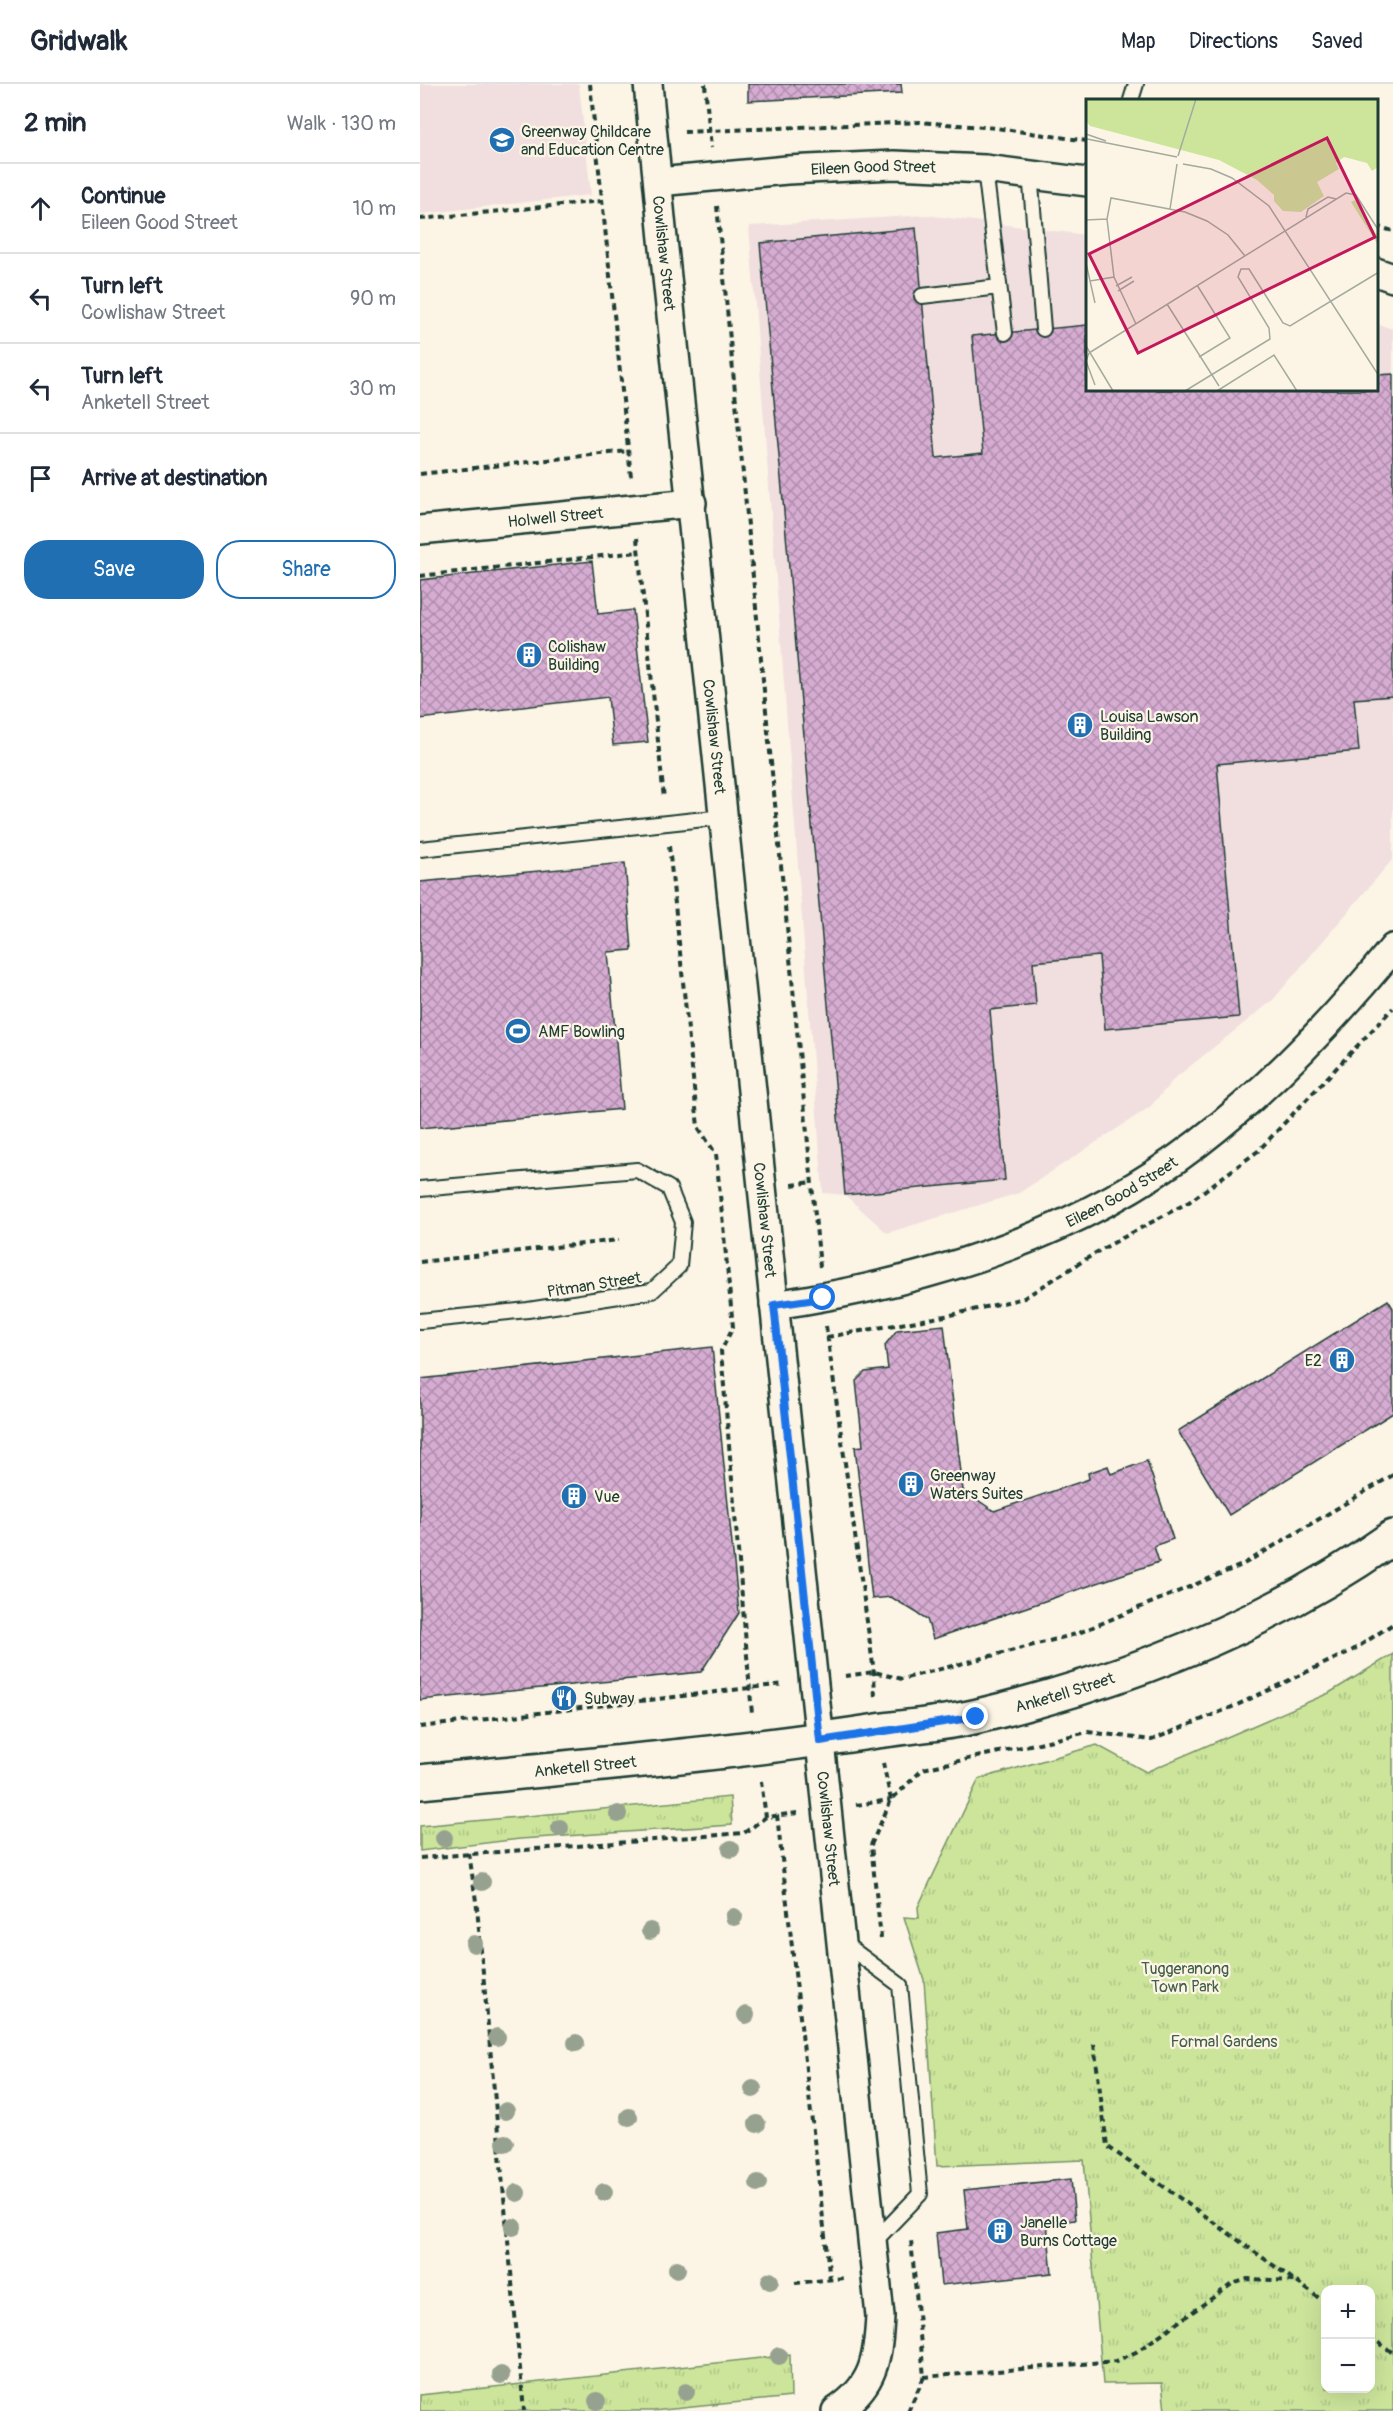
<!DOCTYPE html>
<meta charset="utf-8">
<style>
body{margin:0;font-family:Pangolin,sans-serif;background:#f6f6f7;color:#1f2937}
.controls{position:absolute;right:18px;bottom:18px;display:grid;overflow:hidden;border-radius:12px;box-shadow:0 6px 24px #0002}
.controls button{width:54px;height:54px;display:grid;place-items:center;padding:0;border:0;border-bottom:2px solid #e0e1e3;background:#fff;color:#1f2937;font:30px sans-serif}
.stop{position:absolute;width:18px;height:18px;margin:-14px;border:4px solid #1a73e8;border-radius:50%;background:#fff}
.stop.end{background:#1a73e8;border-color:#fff;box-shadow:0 2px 6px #0008}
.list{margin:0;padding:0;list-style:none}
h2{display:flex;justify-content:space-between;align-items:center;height:78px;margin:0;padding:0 24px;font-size:26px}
h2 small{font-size:20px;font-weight:400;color:#747a83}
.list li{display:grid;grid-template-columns:39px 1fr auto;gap:18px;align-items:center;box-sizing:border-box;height:90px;padding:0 24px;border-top:2px solid #e0e1e3}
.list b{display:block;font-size:22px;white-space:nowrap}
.list p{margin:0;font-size:20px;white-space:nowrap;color:#747a83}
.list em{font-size:20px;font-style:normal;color:#747a83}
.actions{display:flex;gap:12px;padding:18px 24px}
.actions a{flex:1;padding:14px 0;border:2px solid #1f6fb2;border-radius:24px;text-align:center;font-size:21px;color:#1f6fb2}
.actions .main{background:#1f6fb2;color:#fff}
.icon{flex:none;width:33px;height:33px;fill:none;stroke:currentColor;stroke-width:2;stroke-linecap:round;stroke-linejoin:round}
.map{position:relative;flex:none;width:973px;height:2327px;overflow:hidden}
header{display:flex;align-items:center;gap:36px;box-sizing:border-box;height:84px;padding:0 30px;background:#fff;border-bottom:2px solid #e0e1e3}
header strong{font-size:28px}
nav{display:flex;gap:33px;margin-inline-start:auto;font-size:21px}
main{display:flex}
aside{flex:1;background:#fff}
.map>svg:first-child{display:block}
</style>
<header>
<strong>Gridwalk</strong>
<nav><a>Map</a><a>Directions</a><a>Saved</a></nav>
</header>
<main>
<aside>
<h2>2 min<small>Walk · 130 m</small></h2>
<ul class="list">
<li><svg class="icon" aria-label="ahead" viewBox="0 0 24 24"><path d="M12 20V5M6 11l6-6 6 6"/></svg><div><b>Continue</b><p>Eileen Good Street</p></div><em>10 m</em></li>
<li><svg class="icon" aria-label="left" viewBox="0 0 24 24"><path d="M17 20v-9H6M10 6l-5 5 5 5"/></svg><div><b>Turn left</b><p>Cowlishaw Street</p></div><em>90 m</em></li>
<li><svg class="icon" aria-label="left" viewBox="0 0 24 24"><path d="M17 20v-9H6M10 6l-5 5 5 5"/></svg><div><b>Turn left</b><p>Anketell Street</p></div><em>30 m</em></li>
<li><svg class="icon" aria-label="arrive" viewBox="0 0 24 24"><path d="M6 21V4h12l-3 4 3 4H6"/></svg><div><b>Arrive at destination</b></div></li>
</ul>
<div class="actions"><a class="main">Save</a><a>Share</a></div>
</aside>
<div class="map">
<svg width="973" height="2327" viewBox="0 0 973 2327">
<defs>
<pattern id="grass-tufts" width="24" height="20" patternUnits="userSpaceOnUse" patternTransform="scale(1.5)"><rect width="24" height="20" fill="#cce59b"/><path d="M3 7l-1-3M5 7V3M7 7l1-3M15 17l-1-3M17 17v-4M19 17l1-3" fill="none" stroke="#afc586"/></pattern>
<pattern id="building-cross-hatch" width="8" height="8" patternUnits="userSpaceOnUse" patternTransform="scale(1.5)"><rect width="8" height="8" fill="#d7acd2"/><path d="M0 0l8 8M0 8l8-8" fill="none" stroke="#ae8dab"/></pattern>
</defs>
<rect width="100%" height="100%" fill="#fcf5e5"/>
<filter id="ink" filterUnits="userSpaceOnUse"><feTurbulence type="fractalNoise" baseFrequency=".0167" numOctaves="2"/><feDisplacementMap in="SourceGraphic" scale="12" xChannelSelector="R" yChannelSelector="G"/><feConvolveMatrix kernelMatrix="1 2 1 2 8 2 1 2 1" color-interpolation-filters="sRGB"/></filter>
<g filter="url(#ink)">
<!-- built -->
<path fill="#f1dfdf" d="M 0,0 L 159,0 L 171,111 L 0,130 Z
M 506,131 L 667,151 L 667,306 L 956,306 L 957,240 L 973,245 L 973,775 L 852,917 L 754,995 L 730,1023 L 599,1109 L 467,1149 L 425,1111 L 403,1109 L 329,142 Z"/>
<!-- grass -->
<path fill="url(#grass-tufts)" stroke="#769168" stroke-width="1.5" fill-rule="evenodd" d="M 973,1570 L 973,2327 L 745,2327 L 742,2299 L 683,2300 L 664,2076 L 517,2082 L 504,1896 L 484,1833 L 499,1834 L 498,1823 L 559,1695 L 677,1661 L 726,1688 L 909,1609 ZM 906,2206 L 950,2206 L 950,2304 L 906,2304 Z
M 310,1713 L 312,1741 L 100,1755 L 0,1767 L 0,1742 Z
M 370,2271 L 371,2313 L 233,2327 L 0,2327 L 0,2311 Z"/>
<!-- building -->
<path fill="url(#building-cross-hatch)" stroke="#1f3d34" stroke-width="1.5" d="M 328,0 L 481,0 L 482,9 L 328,17 Z
M 496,144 L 516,374 L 563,369 L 552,252 L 667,241 L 667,306 L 956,306 L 956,291 L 973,290 L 973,612 L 934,615 L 939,667 L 797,680 L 819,933 L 685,945 L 679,872 L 613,878 L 616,921 L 570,926 L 585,1096 L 425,1111 L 340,159 Z
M 172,477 L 178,530 L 213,526 L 228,658 L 193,661 L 188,613 L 0,635 L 0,496 Z
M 205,779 L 212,866 L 188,868 L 202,1025 L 0,1044 L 0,798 Z
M 968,1216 L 973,1224 L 973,1329 L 809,1431 L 758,1347 Z
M 524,1241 L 543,1406 L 574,1427 L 669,1395 L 668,1389 L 688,1382 L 691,1390 L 727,1377 L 753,1455 L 734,1462 L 739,1478 L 513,1555 L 507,1535 L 471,1513 L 452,1515 L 435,1363 L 443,1362 L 436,1297 L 445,1288 L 468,1285 L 465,1261 L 477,1246 Z
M 292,1263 L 319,1529 L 281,1588 L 0,1616 L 0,1295 Z
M 651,2095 L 655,2136 L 627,2139 L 632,2189 L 521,2201 L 516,2149 L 548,2145 L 544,2106 Z"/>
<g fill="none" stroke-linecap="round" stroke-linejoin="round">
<defs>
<path id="lane" d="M 711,16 L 716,0
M 565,85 L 585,249
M 610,89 L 623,245
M 502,212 L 579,203
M 0,765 L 304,733
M 0,1105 L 217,1086 L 249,1104 L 263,1138 L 259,1182 L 232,1207 L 108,1226 L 0,1237
M 422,1858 L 480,1901 L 500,2110 L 453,2159"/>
<g id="street">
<path id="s1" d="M 228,0 L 243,155 L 460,2232 C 458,2275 454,2302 416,2327"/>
<path id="s2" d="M 238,98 L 367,86 L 474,81 L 565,85 L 667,98"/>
<path d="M 956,188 L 973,194"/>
<path id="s3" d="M 0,446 L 272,419"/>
<path id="s4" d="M 354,1221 C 505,1199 656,1153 778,1059 C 851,1003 915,935 973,864"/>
</g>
<g id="secondary">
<path id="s5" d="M 0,1698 C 152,1683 306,1670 457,1647 C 490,1642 525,1640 558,1632 C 704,1597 850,1541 973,1453"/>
</g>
</defs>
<!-- lane casing -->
<use href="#lane" stroke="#1f3d34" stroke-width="18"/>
<!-- street casing -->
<use href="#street" stroke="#1f3d34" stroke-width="32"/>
<!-- secondary casing -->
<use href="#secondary" stroke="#1f3d34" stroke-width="38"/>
<!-- path -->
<path stroke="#1f3d34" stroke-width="4" stroke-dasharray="6 4.5" stroke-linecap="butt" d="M 170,0 L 211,393
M 285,0 L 291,64
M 264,48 L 500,38 L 576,44 L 667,57
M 175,52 L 203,51
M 297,122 L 400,1183
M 0,135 L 182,117
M 956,142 L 973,147
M 0,390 L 208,367
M 217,454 L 244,715
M 0,492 L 218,468
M 249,762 L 278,1043 L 296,1070 L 313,1243 L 301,1267 L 332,1630
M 372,1101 L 392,1098
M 0,1178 L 199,1156
M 406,1242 L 454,1588 L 455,1615
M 407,1253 L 531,1231 L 604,1214 L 682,1165 L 769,1118 L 838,1067 L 973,924
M 425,1592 L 454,1588 L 482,1595 L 656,1550 L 822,1481 L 973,1391
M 0,1643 L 364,1600
M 463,1679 L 471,1716
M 341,1697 L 346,1733
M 436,1721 L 470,1716
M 357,1731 L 410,2196
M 49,1769 L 57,1824 L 104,2327
M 0,1774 L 324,1749 L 346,1733 L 378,1729
M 461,1855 L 451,1761 L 471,1716 L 503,1685 L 668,1648 L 732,1656 L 817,1621 L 933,1566 L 973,1540
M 674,1960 L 687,2062 L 906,2219
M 375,2199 L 424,2194
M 950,2252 L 973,2269
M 504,2293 L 696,2277 L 716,2268 L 812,2200 L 828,2195 L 875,2197
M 488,2327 L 504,2293 L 491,2156"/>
<!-- lane -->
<use href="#lane" stroke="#fcf5e5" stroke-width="14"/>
<!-- street -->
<use href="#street" stroke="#fcf5e5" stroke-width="27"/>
<!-- secondary -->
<use href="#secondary" stroke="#fcf5e5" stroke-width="33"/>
</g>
<!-- trees -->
<g fill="#96a28f">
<circle cx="198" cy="1730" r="9"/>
<circle cx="140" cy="1744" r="9"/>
<circle cx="24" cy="1754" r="9"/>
<circle cx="311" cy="1765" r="9"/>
<circle cx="62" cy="1798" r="9"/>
<circle cx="314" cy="1833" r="9"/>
<circle cx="230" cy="1847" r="9"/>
<circle cx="54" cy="1860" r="9"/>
<circle cx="326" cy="1931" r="9"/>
<circle cx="77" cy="1953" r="9"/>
<circle cx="156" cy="1959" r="9"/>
<circle cx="333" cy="2005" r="9"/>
<circle cx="86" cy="2027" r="9"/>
<circle cx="209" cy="2033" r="9"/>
<circle cx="337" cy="2040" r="9"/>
<circle cx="85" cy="2059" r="9"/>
<circle cx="338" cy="2099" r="9"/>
<circle cx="184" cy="2108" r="9"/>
<circle cx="97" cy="2109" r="9"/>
<circle cx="93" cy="2143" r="9"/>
<circle cx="257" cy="2185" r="9"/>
<circle cx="350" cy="2197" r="9"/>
<circle cx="359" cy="2272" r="9"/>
<circle cx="81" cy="2291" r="9"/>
<circle cx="266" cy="2308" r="9"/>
<circle cx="177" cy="2317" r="9"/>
</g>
</g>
<g fill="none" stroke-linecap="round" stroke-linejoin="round" filter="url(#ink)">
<!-- route -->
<path stroke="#1a73e8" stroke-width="8" d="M 403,1214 L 354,1221 L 400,1657 L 556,1633"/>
</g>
<!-- icons -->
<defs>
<symbol id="school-disc" viewBox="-11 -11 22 22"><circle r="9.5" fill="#1f6fb2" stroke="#fcf5e5"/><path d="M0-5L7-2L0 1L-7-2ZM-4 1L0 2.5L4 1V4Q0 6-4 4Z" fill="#fff"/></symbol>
<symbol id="building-disc" viewBox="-11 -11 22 22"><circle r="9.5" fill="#1f6fb2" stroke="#fcf5e5"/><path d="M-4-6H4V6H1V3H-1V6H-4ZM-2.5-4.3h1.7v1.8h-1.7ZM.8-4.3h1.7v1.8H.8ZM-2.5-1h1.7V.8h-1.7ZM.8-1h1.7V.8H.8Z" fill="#fff"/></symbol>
<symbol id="stadium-disc" viewBox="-11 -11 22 22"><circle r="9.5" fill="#1f6fb2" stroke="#fcf5e5"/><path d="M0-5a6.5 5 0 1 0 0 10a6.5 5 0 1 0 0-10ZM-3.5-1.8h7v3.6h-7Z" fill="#fff"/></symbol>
<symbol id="restaurant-disc" viewBox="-11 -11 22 22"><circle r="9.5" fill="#1f6fb2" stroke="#fcf5e5"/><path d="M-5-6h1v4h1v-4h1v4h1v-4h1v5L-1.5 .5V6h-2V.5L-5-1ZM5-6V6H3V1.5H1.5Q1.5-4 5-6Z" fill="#fff"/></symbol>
</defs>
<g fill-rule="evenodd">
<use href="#school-disc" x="67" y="41" width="30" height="30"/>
<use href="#building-disc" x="94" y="556" width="30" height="30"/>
<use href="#building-disc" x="645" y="626" width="30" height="30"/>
<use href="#stadium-disc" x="83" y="932" width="30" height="30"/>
<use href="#building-disc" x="907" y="1261" width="30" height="30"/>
<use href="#building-disc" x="476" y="1385" width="30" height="30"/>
<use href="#building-disc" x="139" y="1397" width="30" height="30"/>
<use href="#restaurant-disc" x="129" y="1599" width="30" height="30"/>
<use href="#building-disc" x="565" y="2132" width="30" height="30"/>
</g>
<g text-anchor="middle" stroke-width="4.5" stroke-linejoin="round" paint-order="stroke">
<!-- poi labels -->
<g font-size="16" fill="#1f3d34" stroke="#fcf5e5" text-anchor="start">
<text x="101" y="53">Greenway Childcare<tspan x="101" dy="18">and Education Centre</tspan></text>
<text x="128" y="568">Colishaw<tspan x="128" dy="18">Building</tspan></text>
<text x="680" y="638">Louisa Lawson<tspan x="680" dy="18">Building</tspan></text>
<text x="118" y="953">AMF Bowling</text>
<text x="902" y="1282" text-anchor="end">E2</text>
<text x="510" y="1397">Greenway<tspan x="510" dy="18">Waters Suites</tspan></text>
<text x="174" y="1418">Vue</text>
<text x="164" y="1620">Subway</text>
<text x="600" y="2144">Janelle<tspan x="600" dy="18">Burns Cottage</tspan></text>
</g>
<!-- street labels -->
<g font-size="16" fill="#1f3d34" stroke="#fcf5e5">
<text dy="6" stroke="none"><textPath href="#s2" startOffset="216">Eileen Good Street</textPath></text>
<text dy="6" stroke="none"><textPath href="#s1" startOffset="170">Cowlishaw Street</textPath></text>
<text dy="6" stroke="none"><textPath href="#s3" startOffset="136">Holwell Street</textPath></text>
<text dy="6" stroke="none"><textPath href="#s1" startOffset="656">Cowlishaw Street</textPath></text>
<text dy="6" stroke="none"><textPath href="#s4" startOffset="368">Eileen Good Street</textPath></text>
<text dy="6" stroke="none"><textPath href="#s1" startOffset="1142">Cowlishaw Street</textPath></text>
<text transform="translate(174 1200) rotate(-9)" y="6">Pitman Street</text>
<text dy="6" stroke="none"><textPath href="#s5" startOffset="652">Anketell Street</textPath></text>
<text dy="6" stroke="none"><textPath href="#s5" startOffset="166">Anketell Street</textPath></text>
<text dy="6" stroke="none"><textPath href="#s1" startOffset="1754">Cowlishaw Street</textPath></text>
</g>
<!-- park labels -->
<g font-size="16" fill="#425f49" stroke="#fcf5e5">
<text x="765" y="1890">Tuggeranong<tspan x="765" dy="18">Town Park</tspan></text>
<text x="804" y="1963">Formal Gardens</text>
</g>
</g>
<!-- overview -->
<g transform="translate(666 15)">
<rect width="292" height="292" fill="#fcf5e5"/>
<path d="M 0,0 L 292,0 L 292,68 L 286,72 L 281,64 L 258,58 L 250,64 L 253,70 L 231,83 L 238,97 L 215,113 L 197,112 L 188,102 L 188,96 L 171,81 L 133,61 L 4,27 L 0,22 ZM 269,101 L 292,138 L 292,146 L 265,103 Z" fill="#cce59b"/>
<path fill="none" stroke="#a4ab9e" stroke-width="1.5" d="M 0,35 L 20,42M 1,40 L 91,58M 92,57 L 110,0M 97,65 L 125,70 L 146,79 L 183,107 L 293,277M 84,110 L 91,65M 220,118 L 222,110 L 242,98 L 250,100M 0,121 L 21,120M 0,164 L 9,204M 4,182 L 28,178M 111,186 L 144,239 L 113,258M 30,187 L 46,178M 32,192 L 48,182M 81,205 L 133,287M 50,225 L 28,178 L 21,120 L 25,99 L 99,113 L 121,122 L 142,136 L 159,157M 0,247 L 27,292M 3,254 L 260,94 L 270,96 L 293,132M 3,254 L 0,262 L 9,286M 99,292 L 184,240 L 183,229 L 152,178 L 155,170 L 163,170 L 197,224 L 204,227 L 293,173M 131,292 L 188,256 L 211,292"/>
<path fill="#c2185b" fill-opacity="0.15" stroke="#c2185b" stroke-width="3" d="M 241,39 L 289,138 L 52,254 L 3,155 Z"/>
<rect width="292" height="292" fill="none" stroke="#1f3d34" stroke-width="3"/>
</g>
</svg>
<div class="controls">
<button>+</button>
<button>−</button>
</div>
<div class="stop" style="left:403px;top:1214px"></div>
<div class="stop end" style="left:556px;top:1633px"></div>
</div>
</main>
